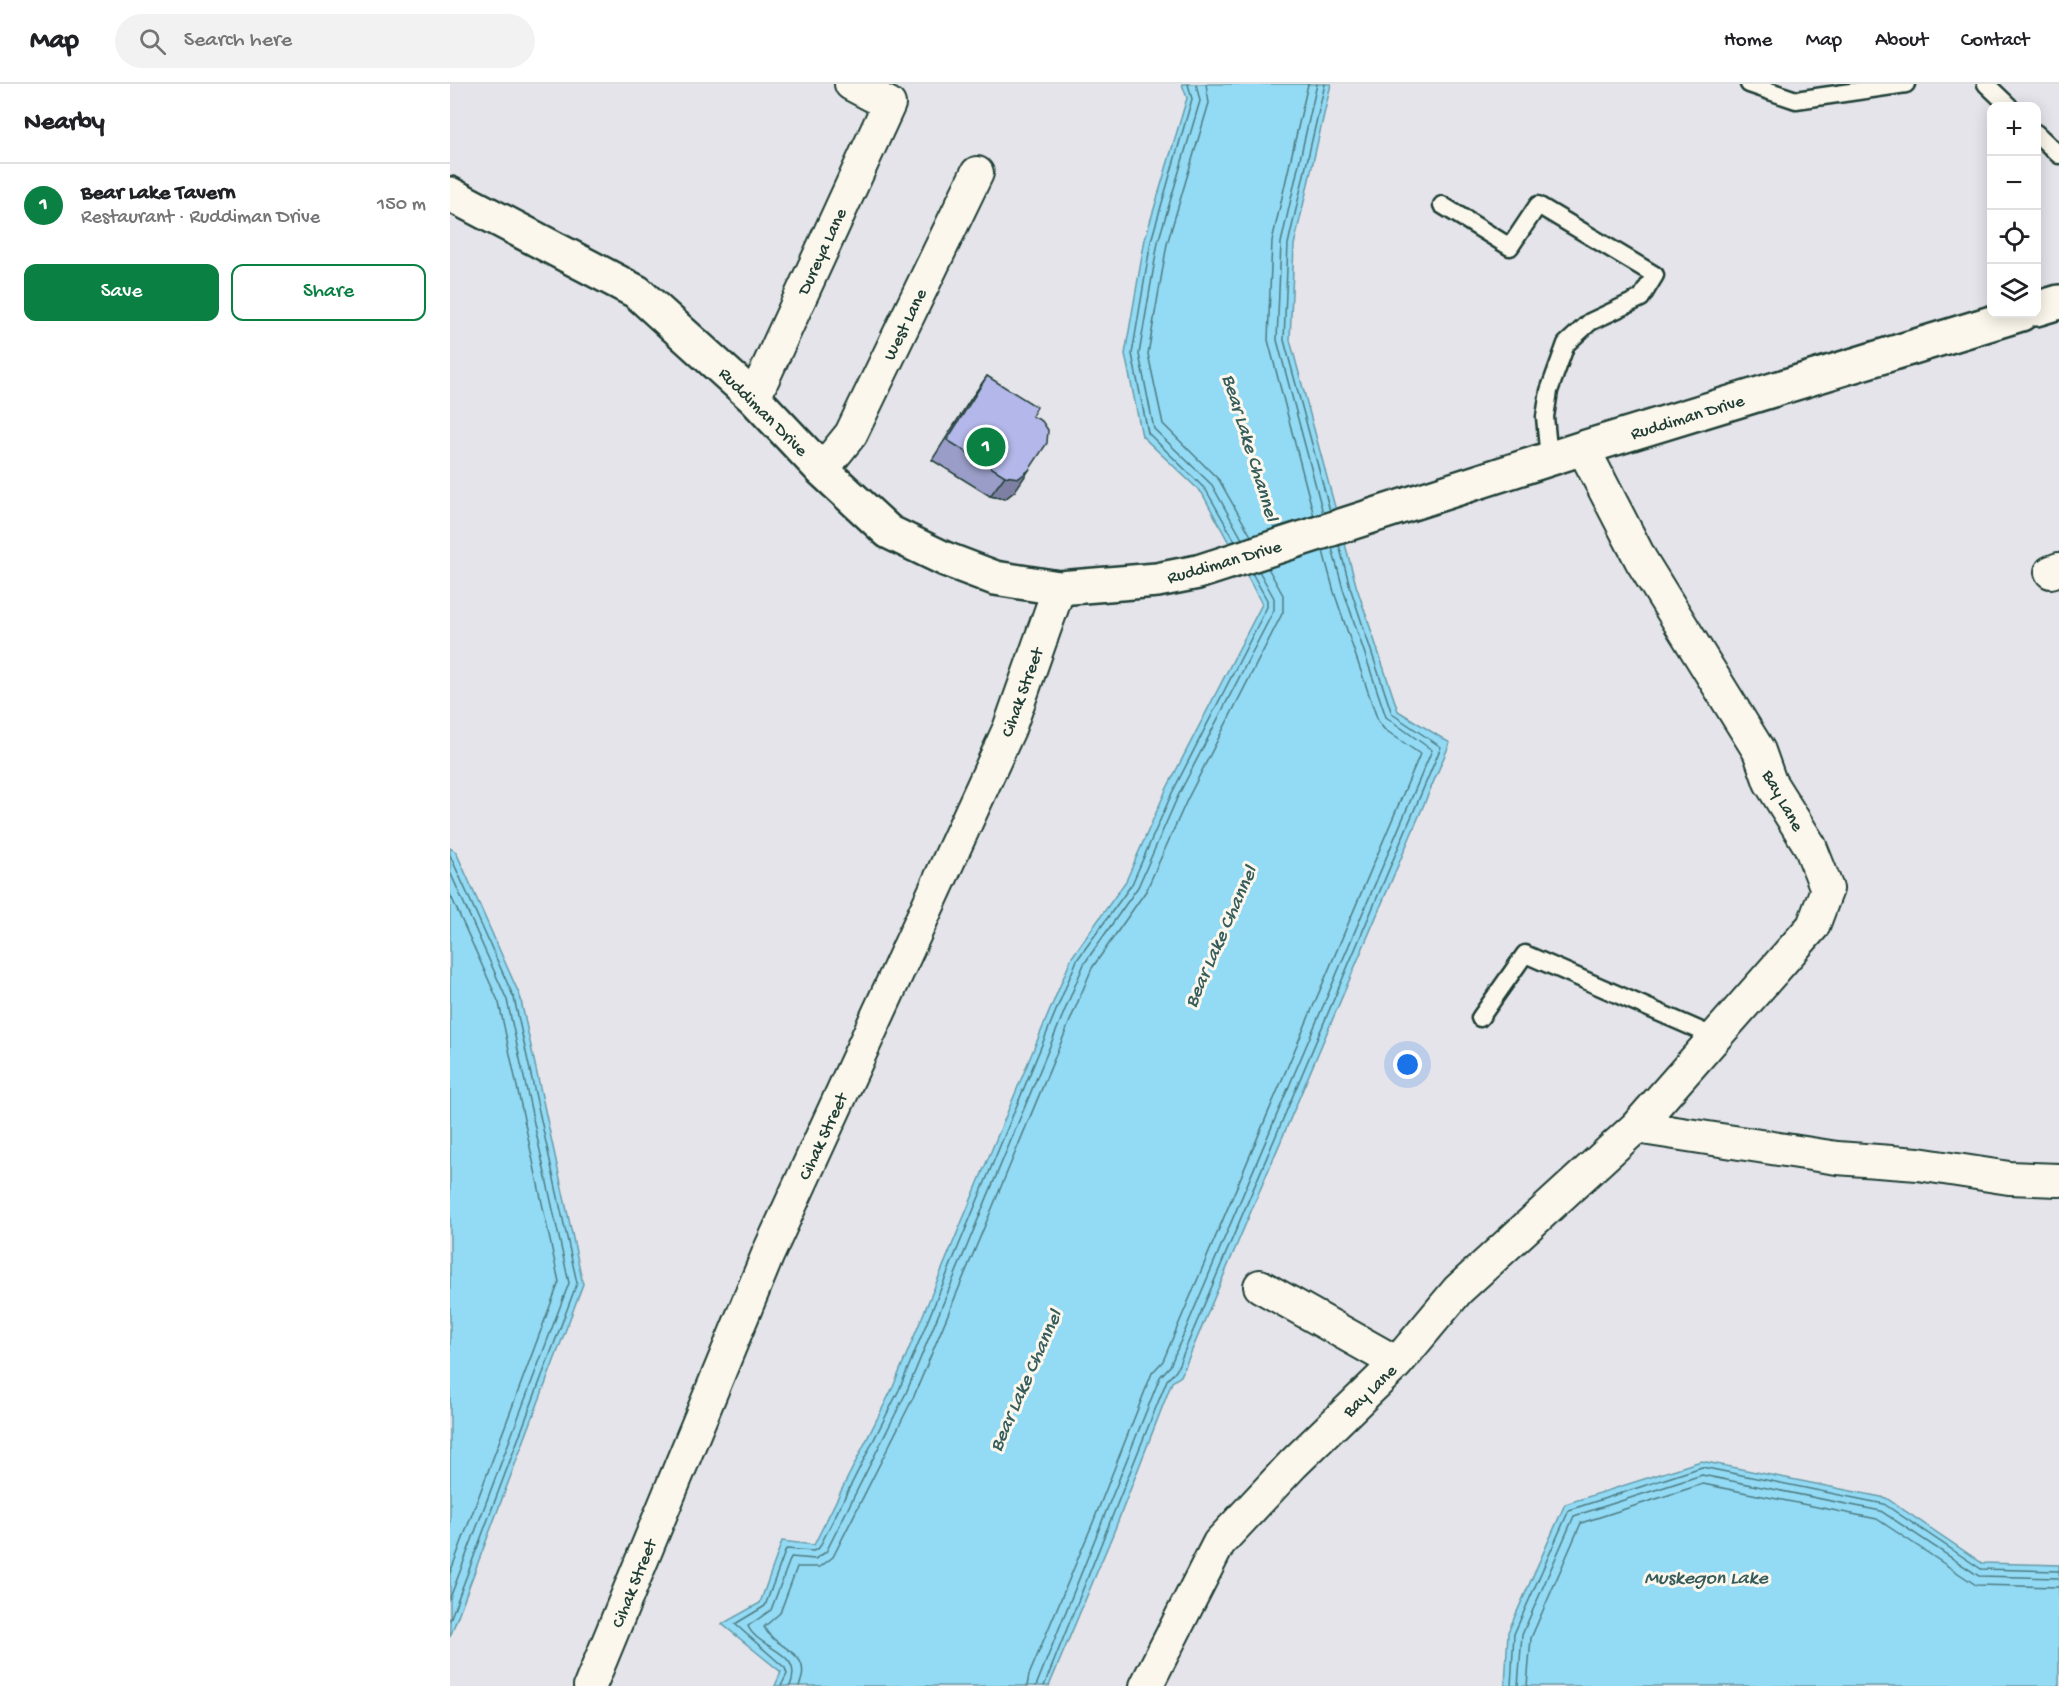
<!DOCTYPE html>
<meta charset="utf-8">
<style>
body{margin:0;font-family:"Gochi Hand",sans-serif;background:#f2f2f2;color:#202124}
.controls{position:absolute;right:18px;top:18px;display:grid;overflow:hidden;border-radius:12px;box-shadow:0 3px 15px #0003}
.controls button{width:54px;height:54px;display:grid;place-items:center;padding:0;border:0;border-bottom:2px solid #e0e0e0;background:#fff;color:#202124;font:30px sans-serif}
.you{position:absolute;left:958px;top:981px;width:21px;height:21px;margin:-15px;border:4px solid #fff;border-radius:50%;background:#1a73e8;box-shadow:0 0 0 9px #1a73e833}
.badge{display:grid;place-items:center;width:39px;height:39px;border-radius:50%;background:#0b8043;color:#fff;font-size:20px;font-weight:700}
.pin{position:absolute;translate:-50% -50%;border:3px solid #fff;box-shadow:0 2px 6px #0006}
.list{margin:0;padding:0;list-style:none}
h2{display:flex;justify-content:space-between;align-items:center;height:78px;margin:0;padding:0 24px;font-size:26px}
h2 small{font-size:20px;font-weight:400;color:#757577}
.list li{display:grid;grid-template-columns:39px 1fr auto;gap:18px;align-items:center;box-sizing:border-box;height:84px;padding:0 24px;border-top:2px solid #e0e0e0}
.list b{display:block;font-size:22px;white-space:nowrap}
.list p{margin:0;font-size:20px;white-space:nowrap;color:#757577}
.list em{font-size:20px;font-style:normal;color:#757577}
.actions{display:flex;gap:12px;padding:18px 24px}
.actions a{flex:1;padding:14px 0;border:2px solid #0b8043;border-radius:12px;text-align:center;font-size:21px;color:#0b8043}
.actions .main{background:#0b8043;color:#fff}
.icon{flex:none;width:33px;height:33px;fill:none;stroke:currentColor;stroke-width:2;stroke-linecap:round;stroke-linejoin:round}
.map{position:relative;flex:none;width:1609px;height:1602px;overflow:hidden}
header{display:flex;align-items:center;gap:36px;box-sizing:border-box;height:84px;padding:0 30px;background:#fff;border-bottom:2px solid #e0e0e0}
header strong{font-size:28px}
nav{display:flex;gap:33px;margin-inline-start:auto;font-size:21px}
.search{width:420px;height:54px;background:#f2f2f2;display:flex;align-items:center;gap:15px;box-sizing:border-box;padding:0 21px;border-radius:33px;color:#757577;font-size:22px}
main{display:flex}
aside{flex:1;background:#fff}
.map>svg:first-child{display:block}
</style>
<header>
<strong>Map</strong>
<div class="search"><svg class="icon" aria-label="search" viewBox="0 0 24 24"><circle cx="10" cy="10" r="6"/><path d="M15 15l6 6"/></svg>Search here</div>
<nav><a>Home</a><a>Map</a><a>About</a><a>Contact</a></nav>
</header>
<main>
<aside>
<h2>Nearby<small></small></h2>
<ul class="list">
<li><span class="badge">1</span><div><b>Bear Lake Tavern</b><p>Restaurant · Ruddiman Drive</p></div><em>150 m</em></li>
</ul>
<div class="actions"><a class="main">Save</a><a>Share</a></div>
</aside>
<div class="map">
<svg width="1609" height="1602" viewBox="0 0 1609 1602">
<rect width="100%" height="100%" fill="#e5e4eb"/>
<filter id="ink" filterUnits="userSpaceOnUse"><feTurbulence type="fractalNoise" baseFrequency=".0167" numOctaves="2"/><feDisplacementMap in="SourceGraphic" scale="12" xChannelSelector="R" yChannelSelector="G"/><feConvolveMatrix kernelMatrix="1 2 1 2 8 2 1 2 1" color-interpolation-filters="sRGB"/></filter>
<g filter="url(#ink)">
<!-- water -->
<path fill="#93daf5" stroke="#659ba8" stroke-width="1.5" d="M 732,0 L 881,0 L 844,161 L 840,256 L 906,501 L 948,627 L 1000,659 L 731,1292 L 722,1298 L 663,1450 L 599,1602 L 325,1602 L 331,1588 L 272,1540 L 310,1519 L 332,1457 L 364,1461 L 443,1303 L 622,873 L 676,797 L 716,706 L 812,520 L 752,409 L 692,352 L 675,270 L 695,155 L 737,14 Z
M 0,764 L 6,768 L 70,912 L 133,1200 L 0,1553 Z
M 1251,1377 L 1436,1414 L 1532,1479 L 1609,1481 L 1609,1602 L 1055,1602 L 1058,1548 L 1115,1420 Z"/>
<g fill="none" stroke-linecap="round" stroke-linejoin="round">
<!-- shore -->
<path stroke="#4d7c81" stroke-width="1.5" d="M 738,0 L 742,15 L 701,157 L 682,270 L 698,349 L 756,406 L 785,457
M 746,0 L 750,17 L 708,158 L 689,270 L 704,345 L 762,401 L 792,455
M 756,0 L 759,19 L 717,160 L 698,270 L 713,340 L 769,396 L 801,452
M 858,0 L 822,157 L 818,256 L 864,432
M 867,0 L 831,159 L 827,256 L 873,429
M 875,0 L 838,160 L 834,256 L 880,427
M 0,771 L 64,914 L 127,1199 L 0,1536
M 0,788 L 57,916 L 119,1199 L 0,1514
M 0,810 L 49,919 L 109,1198 L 0,1489
M 331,1602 L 337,1590 L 335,1584 L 285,1540 L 315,1522 L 336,1465 L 363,1467 L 369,1464 L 449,1306 L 627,876 L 682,800 L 722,709 L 817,523 L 817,516 L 802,489
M 340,1602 C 355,1567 308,1566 298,1542 L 321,1526 L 341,1473 L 365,1475 L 376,1468 L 456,1309 L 634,880 L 688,803 L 728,712 L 824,526 L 824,514 L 809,487
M 349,1602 C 365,1567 325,1566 314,1543 L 330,1529 L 347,1483 L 370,1483 L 383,1473 L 464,1312 L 642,884 L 696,807 L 737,716 L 833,528 L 833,511 L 818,484
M 577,1602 L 579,1591 L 642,1441 L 702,1289 L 713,1277 L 970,670 L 934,645 L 928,637 L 884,508 L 873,467
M 586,1602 L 710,1293 L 720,1282 L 982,666 L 936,633 L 893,505 L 882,464
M 594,1602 L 717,1296 L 726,1287 L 991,663 L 942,630 L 900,503 L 889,461
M 1061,1602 L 1064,1550 L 1119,1426 L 1252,1383 L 1434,1420 L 1531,1485 L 1609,1487
M 1068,1602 L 1072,1551 L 1124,1432 L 1252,1391 L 1431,1427 L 1529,1492 L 1609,1494
M 1077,1602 L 1081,1554 L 1131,1439 L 1253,1400 L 1427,1435 L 1526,1501 L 1609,1503"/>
<defs>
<path id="service" d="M 1299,0 L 1346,16 L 1456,0
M 1536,0 L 1559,22
M 1586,49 L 1609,71
M 992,121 L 1060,163 L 1088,121 L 1205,191 L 1191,214 L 1140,238 L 1116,260 L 1099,307 L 1095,333 L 1099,375
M 1030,934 L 1075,870 L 1265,953"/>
<path id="minor" d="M 304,314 L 439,20 L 401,0
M 1133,364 L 1191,476 L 1309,667 L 1320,698 L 1360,762 L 1377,805 L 1363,842 L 1186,1043
M 372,386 L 401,350 L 527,89
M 1601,488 L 1609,485
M 810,1202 L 947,1279
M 140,1602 L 318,1170 L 559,645 L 609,504
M 696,1602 L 769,1459 L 843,1380 L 947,1279 L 1008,1206 L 1186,1043 L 1387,1074 L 1468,1080 L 1559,1094 L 1609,1096"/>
<path id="tertiary" d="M 0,110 L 187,208 L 304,314 L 372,386 L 439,448 L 495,475 L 545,494 L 609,504 L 707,496 L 748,488 L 1133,364 L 1571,230
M 1586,225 L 1609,218"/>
</defs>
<!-- service casing -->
<use href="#service" stroke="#1f3d34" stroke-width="21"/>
<!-- minor casing -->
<use href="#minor" stroke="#1f3d34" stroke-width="36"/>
<!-- tertiary casing -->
<use href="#tertiary" stroke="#1f3d34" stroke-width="38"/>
<!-- service -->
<use href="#service" stroke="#fbf7ec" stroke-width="16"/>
<!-- minor -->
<use href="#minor" stroke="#fbf7ec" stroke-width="32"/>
<!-- tertiary -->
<use href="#tertiary" stroke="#fbf7ec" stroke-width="33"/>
</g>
<!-- wall -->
<path fill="#9a9dc8" stroke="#1f3d34" stroke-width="1.5" d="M 537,292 L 582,332 L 565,407 L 555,415 L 540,412 L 482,376 L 522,313 Z"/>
<!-- shaded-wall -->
<path fill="#7d80a3" stroke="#1f3d34" stroke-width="1.5" d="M 579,386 L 565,407 L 555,415 L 540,412 L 555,392 Z"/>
<!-- building -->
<path fill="#b3b7e9" stroke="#1f3d34" stroke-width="1.5" d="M 537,292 L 587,323 L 582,332 L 592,337 L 598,346 L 597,359 L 579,386 L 569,394 L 555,392 L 497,356 Z"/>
</g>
<g text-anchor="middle" stroke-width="6" stroke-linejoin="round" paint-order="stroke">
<!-- street labels -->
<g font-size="18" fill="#1f3d34" stroke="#fbf7ec">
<text transform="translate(371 167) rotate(-65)" y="6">Dureya Lane</text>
<text transform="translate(454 240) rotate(-64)" y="6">West Lane</text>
<text transform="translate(314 327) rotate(45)" y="6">Ruddiman Drive</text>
<text transform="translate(1237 332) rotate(-17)" y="6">Ruddiman Drive</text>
<text transform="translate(774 477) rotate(-16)" y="6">Ruddiman Drive</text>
<text transform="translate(571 608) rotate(-70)" y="6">Cihak Street</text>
<text transform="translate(1334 716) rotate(61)" y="6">Bay Lane</text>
<text transform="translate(372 1052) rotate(-65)" y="6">Cihak Street</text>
<text transform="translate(919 1306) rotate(-44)" y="6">Bay Lane</text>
<text transform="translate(183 1499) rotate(-68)" y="6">Cihak Street</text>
</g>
<!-- water labels -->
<g font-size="20" font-style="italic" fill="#365c5b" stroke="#fbf7ec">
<text transform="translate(802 363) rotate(73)" y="7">Bear Lake Channel</text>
<text transform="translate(769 852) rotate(-66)" y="7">Bear Lake Channel</text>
<text transform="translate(574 1296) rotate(-66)" y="7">Bear Lake Channel</text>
<text x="1256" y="1499">Muskegon Lake</text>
</g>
</g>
</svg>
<div class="controls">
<button>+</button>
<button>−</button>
<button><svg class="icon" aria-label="locate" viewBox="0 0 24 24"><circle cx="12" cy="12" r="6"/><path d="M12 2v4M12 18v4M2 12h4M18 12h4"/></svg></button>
<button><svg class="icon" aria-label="layers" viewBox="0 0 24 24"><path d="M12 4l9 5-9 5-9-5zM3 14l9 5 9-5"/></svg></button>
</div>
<div class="you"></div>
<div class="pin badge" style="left:536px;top:363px">1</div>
</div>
</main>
